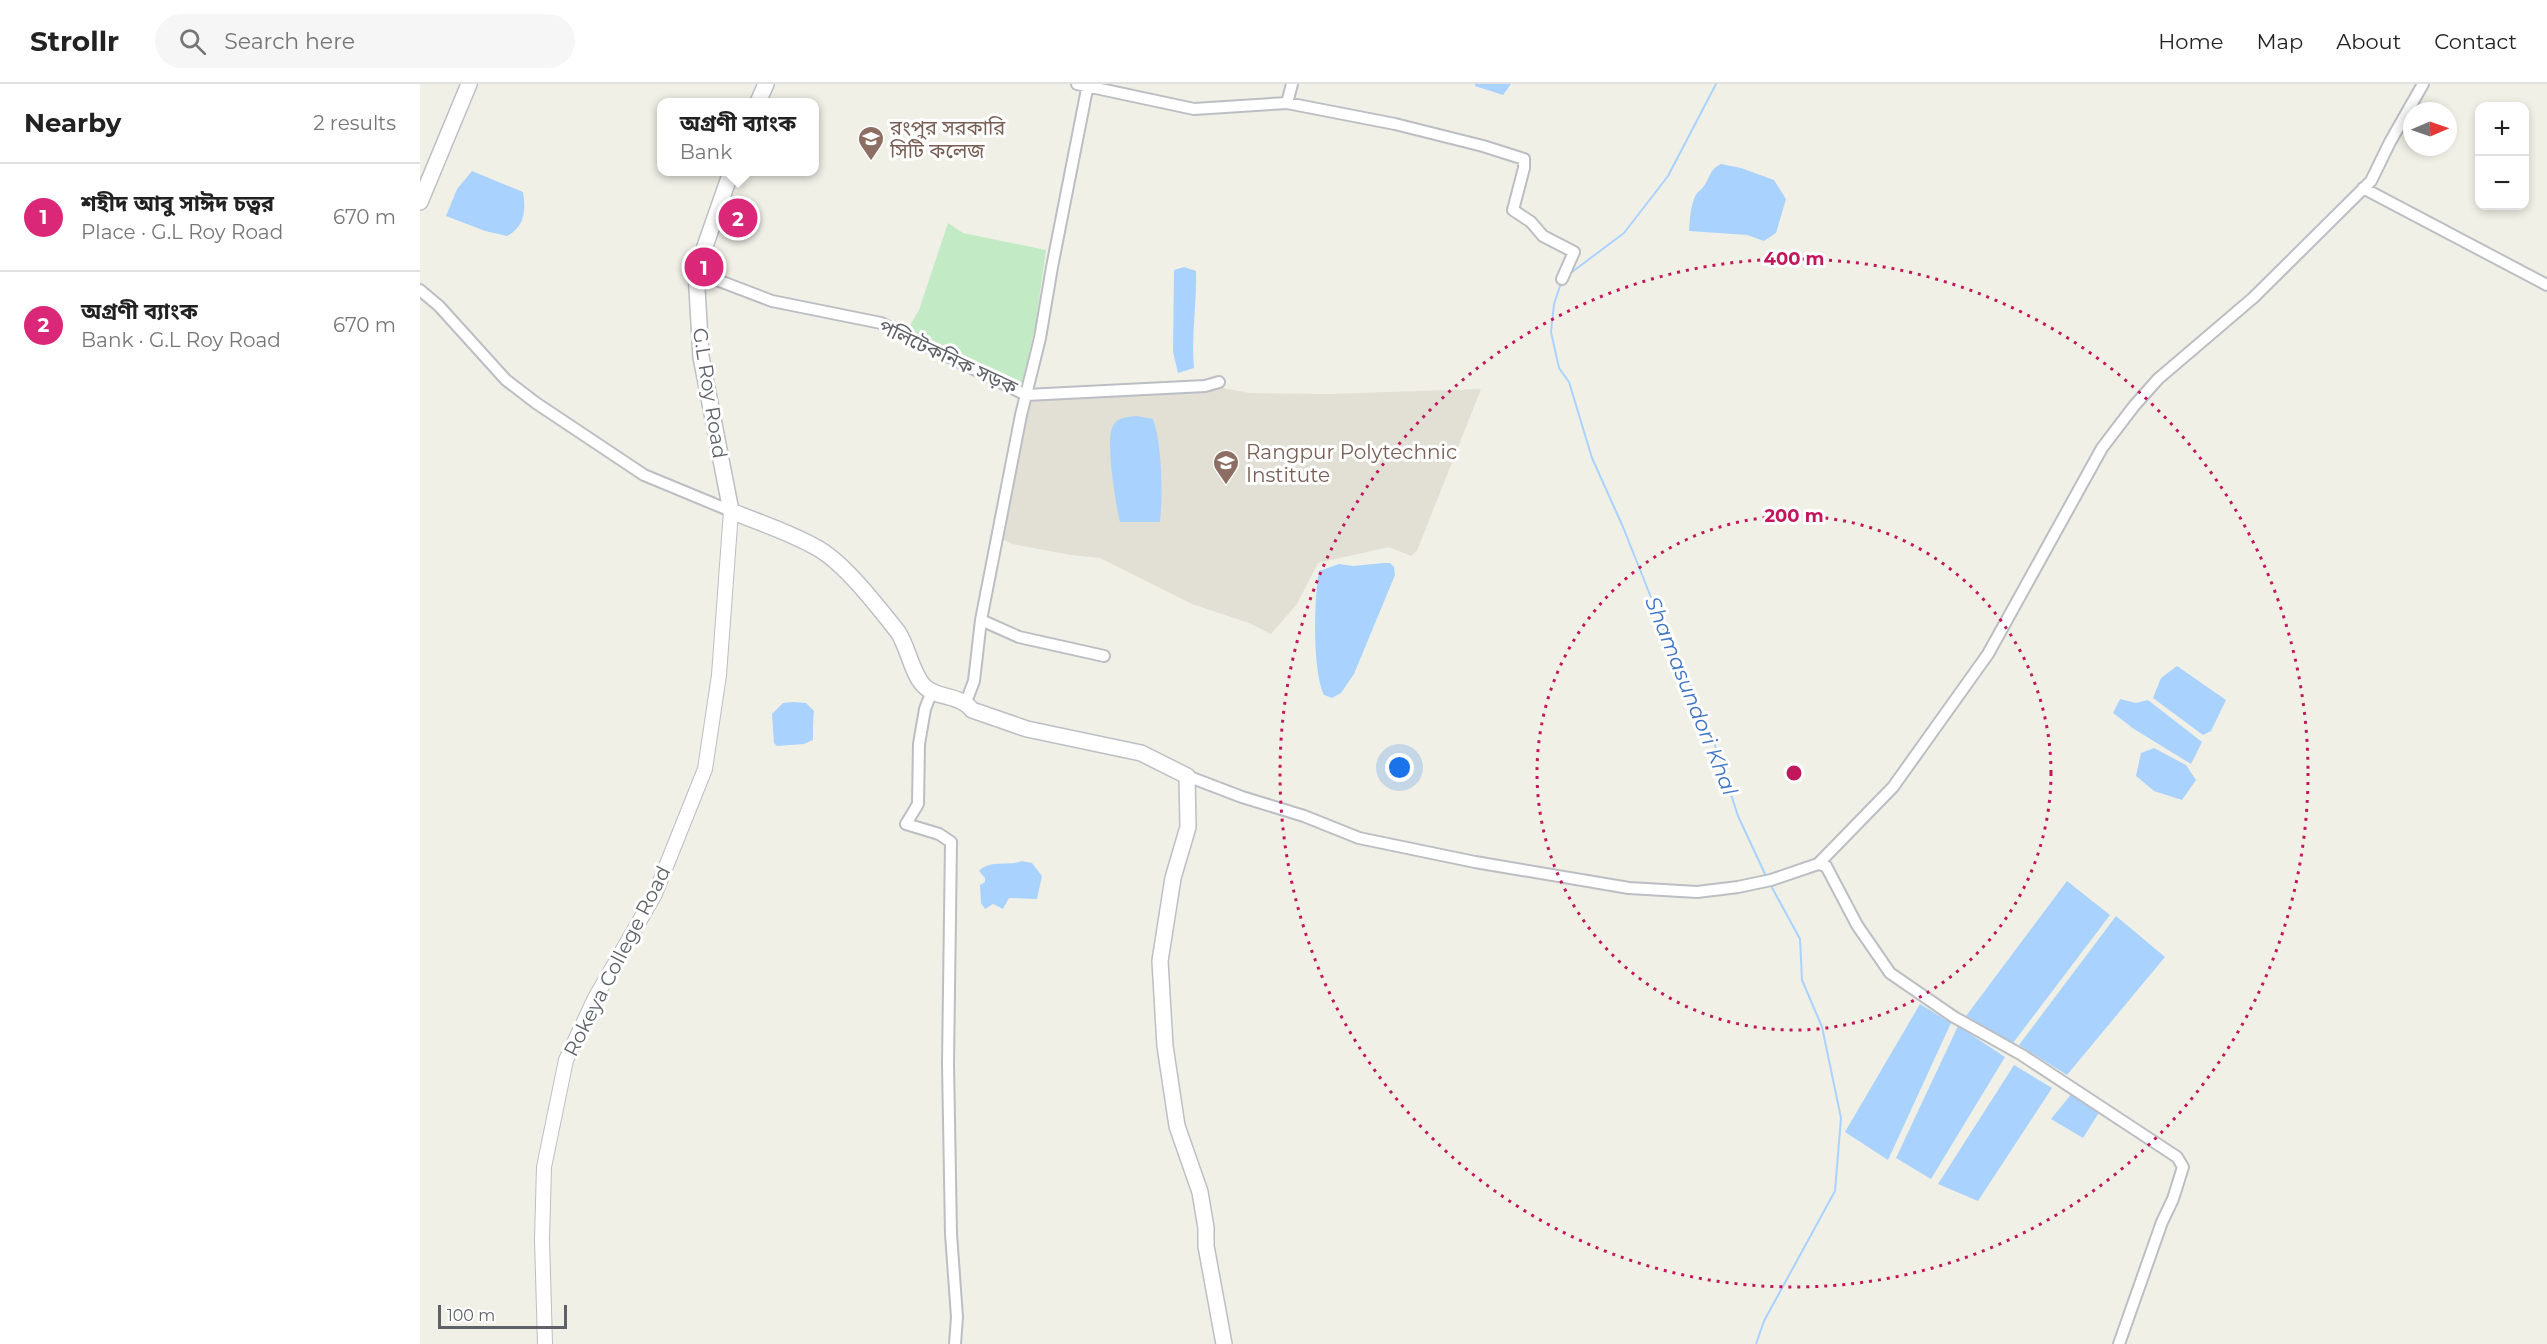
<!DOCTYPE html>
<meta charset="utf-8">
<style>
body{margin:0;font-family:Montserrat,"Noto Sans Bengali",sans-serif;background:#f6f6f6;color:#222}
.controls{position:absolute;right:18px;top:18px;display:grid;overflow:hidden;border-radius:12px;box-shadow:0 3px 9px #0003}
.controls button{width:54px;height:54px;display:grid;place-items:center;padding:0;border:0;border-bottom:2px solid #e0e0e0;background:#fff;color:#222;font:30px sans-serif}
.compass{position:absolute;left:1983px;top:18px;width:54px;height:54px;border-radius:50%;background:#fff;box-shadow:0 3px 9px #0003;rotate:88deg}
.scale{position:absolute;left:18px;bottom:15px;width:129px;box-sizing:border-box;padding-left:6px;border:3px solid #5e6268;border-top:0;font-size:16px;line-height:21px;white-space:nowrap;color:#5e6268;-webkit-text-stroke:4px #fff;paint-order:stroke}
.you{position:absolute;left:980px;top:684px;width:21px;height:21px;margin:-15px;border:4px solid #fff;border-radius:50%;background:#1a73e8;box-shadow:0 0 0 9px #1a73e833}
.badge{display:grid;place-items:center;width:39px;height:39px;border-radius:50%;background:#db2777;color:#fff;font-size:20px;font-weight:700}
.pin{position:absolute;translate:-50% -50%;border:3px solid #fff;box-shadow:0 2px 6px #0006}
.popup{position:absolute;left:237px;top:14px;width:162px;height:78px;box-sizing:border-box;display:grid;place-content:center;border-radius:12px;background:#fff;filter:drop-shadow(0 2px 4px #0005);font-size:20px;white-space:nowrap;color:#767676}
.popup b{font-size:22px;color:#222}
.popup::after{content:'';position:absolute;left:50%;top:100%;margin-left:-12px;border:12px solid transparent;border-top-color:#fff}
.list{margin:0;padding:0;list-style:none}
h2{display:flex;justify-content:space-between;align-items:center;height:78px;margin:0;padding:0 24px;font-size:26px}
h2 small{font-size:20px;font-weight:400;color:#767676}
.list li{display:grid;grid-template-columns:39px 1fr auto;gap:18px;align-items:center;box-sizing:border-box;height:108px;padding:0 24px;border-top:2px solid #e0e0e0}
.list b{display:block;font-size:22px;white-space:nowrap}
.list p{margin:0;font-size:20px;white-space:nowrap;color:#767676}
.list em{font-size:20px;font-style:normal;color:#767676}
.icon{flex:none;width:33px;height:33px;fill:none;stroke:currentColor;stroke-width:2;stroke-linecap:round;stroke-linejoin:round}
.map{position:relative;flex:none;width:2127px;height:1260px;overflow:hidden}
header{display:flex;align-items:center;gap:36px;box-sizing:border-box;height:84px;padding:0 30px;background:#fff;border-bottom:2px solid #e0e0e0}
header strong{font-size:28px}
nav{display:flex;gap:33px;margin-inline-start:auto;font-size:21px}
.search{width:420px;height:54px;background:#f6f6f6;display:flex;align-items:center;gap:15px;box-sizing:border-box;padding:0 21px;border-radius:33px;color:#767676;font-size:22px}
main{display:flex}
aside{flex:1;background:#fff}
.map>svg:first-child{display:block}
</style>
<header>
<strong>Strollr</strong>
<div class="search"><svg class="icon" aria-label="search" viewBox="0 0 24 24"><circle cx="10" cy="10" r="6"/><path d="M15 15l6 6"/></svg>Search here</div>
<nav><a>Home</a><a>Map</a><a>About</a><a>Contact</a></nav>
</header>
<main>
<aside>
<h2>Nearby<small>2 results</small></h2>
<ul class="list">
<li><span class="badge">1</span><div><b>শহীদ আবু সাঈদ চত্বর</b><p>Place · G.L Roy Road</p></div><em>670 m</em></li>
<li><span class="badge">2</span><div><b>অগ্রণী ব্যাংক</b><p>Bank · G.L Roy Road</p></div><em>670 m</em></li>
</ul>
</aside>
<div class="map">
<svg width="2127" height="1260" viewBox="0 0 2127 1260">
<rect width="100%" height="100%" fill="#f1f0e7"/>
<!-- education -->
<path fill="#e2dfd5" d="M 797,303 L 830,309 L 908,310 L 1061,305 L 997,467 L 991,472 L 969,463 L 898,479 L 877,520 L 851,550 L 829,539 L 772,520 L 680,474 L 651,471 L 592,460 L 580,454 L 610,308 Z"/>
<!-- green -->
<path fill="#c2eac5" d="M 528,139 L 543,149 L 626,166 L 615,244 L 598,315 L 486,248 L 499,226 Z"/>
<!-- water -->
<path fill="#a9d2ff" d="M 1055,0 L 1091,0 L 1083,11 L 1055,2 Z
M 1301,80 L 1321,84 L 1354,96 L 1366,115 L 1356,149 L 1344,157 L 1327,151 L 1269,147 C 1270,135 1270,120 1277,109 C 1279,107 1282,105 1284,102 C 1290,93 1290,85 1301,80 Z
M 52,87 L 103,108 C 106,127 105,142 87,152 L 65,147 L 26,132 L 37,105 Z
M 764,183 L 776,187 C 777,220 771,252 774,284 L 758,289 L 753,268 L 754,186 Z
M 716,332 L 733,335 C 742,360 743,411 740,438 L 700,438 C 696,420 684,354 694,340 C 699,333 708,333 716,332 Z
M 964,479 L 970,479 L 974,483 L 975,491 L 934,590 L 921,609 L 912,614 L 904,611 C 892,585 894,516 899,487 L 919,480 L 933,482 Z
M 1757,582 L 1806,616 L 1791,647 L 1783,651 L 1733,614 L 1741,594 Z
M 1700,615 L 1716,619 L 1728,616 L 1782,658 L 1771,680 L 1714,645 L 1693,629 Z
M 373,618 L 386,619 L 394,627 C 393,637 393,645 393,656 L 384,660 L 357,662 L 354,659 L 352,630 L 363,619 Z
M 1734,664 L 1766,681 L 1776,696 L 1762,716 L 1734,707 L 1716,692 L 1721,669 Z
M 602,777 L 612,779 L 622,792 L 617,815 L 589,814 L 583,825 L 573,820 L 565,825 L 561,819 L 560,801 L 565,798 L 565,794 L 559,787 C 571,775 588,783 602,777 Z
M 1647,797 L 1690,831 L 1593,959 L 1546,932 Z
M 1696,832 L 1745,873 L 1647,991 L 1599,961 Z
M 1500,920 L 1531,939 L 1468,1076 L 1425,1048 Z
M 1538,942 L 1585,973 L 1511,1095 L 1476,1074 Z
M 1594,981 L 1632,1004 L 1558,1117 L 1518,1100 Z
M 1653,1008 L 1680,1027 L 1663,1054 L 1631,1035 Z"/>
<g fill="none" stroke-linecap="round" stroke-linejoin="round">
<!-- stream -->
<path stroke="#a9d2ff" stroke-width="2" d="M 1148,191 L 1204,149 L 1248,92 L 1296,0
M 1141,199 L 1134,220 L 1131,248 L 1139,284 L 1149,298 L 1172,374 L 1203,443 L 1248,556 L 1273,606 L 1296,664 L 1318,732 L 1346,792
M 1336,1260 L 1344,1237 L 1415,1107 L 1421,1034 L 1402,943 L 1382,896 L 1380,855 L 1350,800"/>
<defs>
<path id="minor" d="M 657,0 L 774,25 L 867,19 L 975,40 L 1063,62 L 1104,75 L 1104,84 L 1093,126 L 1111,138 L 1123,152 L 1154,168 L 1142,195
M 867,19 L 872,0
M 1943,104 L 2127,201
M 276,188 L 352,217 L 461,239 L 606,311 L 785,302 L 799,298
M 0,206 L 19,222 L 86,296 L 116,319 L 224,391 L 311,427
M 561,536 L 599,553 L 684,572
M 512,607 L 505,625 L 499,660 L 498,720 L 486,740 L 519,750 L 531,758 L 528,979 L 531,1150 L 537,1233 L 535,1260
M 546,618 L 554,597 L 561,536 L 601,331 L 620,254 L 632,183 L 668,0
M 767,692 L 822,713 L 884,732 L 939,754 L 1055,778 L 1209,804 L 1277,808 L 1318,803 L 1351,796 L 1398,780 L 1473,703 L 1568,570 L 1682,364 L 1714,322 L 1738,295 L 1833,214 L 1951,97 L 1970,58 L 2003,0
M 1398,780 L 1406,782 L 1437,841 L 1470,889 L 1534,933 L 1602,971 L 1757,1073 L 1763,1083 L 1753,1115 L 1742,1138 L 1699,1260"/>
<path id="tertiary" d="M 125,1260 L 122,1155 L 124,1083 L 146,976 L 175,914 L 235,810 L 285,685 L 299,591 L 311,427"/>
<path id="secondary" d="M 338,18 L 346,0
M 311,88 L 276,188 L 281,273 L 311,427 C 340,439 372,449 399,465 C 426,481 458,523 478,548 C 488,563 492,590 504,602 C 517,615 540,610 552,626 L 607,645 L 721,669 L 767,692 L 768,743 L 753,794 L 740,877 L 745,962 L 757,1042 L 780,1108 L 786,1144 L 786,1162 L 804,1260
M 0,118 L 49,0"/>
</defs>
<!-- minor casing -->
<use href="#minor" stroke="#bbbec3" stroke-width="14"/>
<!-- tertiary casing -->
<use href="#tertiary" stroke="#bbbec3" stroke-width="16"/>
<!-- secondary casing -->
<use href="#secondary" stroke="#bcbfc5" stroke-width="18"/>
<!-- minor -->
<use href="#minor" stroke="#fff" stroke-width="10"/>
<!-- tertiary -->
<use href="#tertiary" stroke="#fff" stroke-width="14"/>
<!-- secondary -->
<use href="#secondary" stroke="#fff" stroke-width="15"/>
</g>
<!-- distance rings -->
<g fill="none" stroke="#c2185b" stroke-width="3" stroke-dasharray="3 6">
<circle cx="1374" cy="689" r="257"/>
<circle cx="1374" cy="689" r="514"/>
</g>
<!-- icons -->
<defs>
<symbol id="university-pin" viewBox="-11 -11 22 30"><path d="M0 17L-7.5 6A9.5 9.5 0 1 1 7.5 6Z" fill="#8d6e63" stroke="#fff"/><path d="M0-5L7-2L0 1L-7-2ZM-4 1L0 2.5L4 1V4Q0 6-4 4Z" fill="#fff"/></symbol>
</defs>
<g fill-rule="evenodd">
<use href="#university-pin" x="436" y="40" width="30" height="40"/>
<use href="#university-pin" x="791" y="364" width="30" height="40"/>
</g>
<g text-anchor="middle" stroke-width="6" stroke-linejoin="round" paint-order="stroke">
<!-- education labels -->
<g font-size="20" fill="#785e54" stroke="#fff" text-anchor="start">
<text x="470" y="51">রংপুর সরকারি<tspan x="470" dy="23">সিটি কলেজ</tspan></text>
<text x="826" y="375">Rangpur Polytechnic<tspan x="826" dy="23">Institute</tspan></text>
</g>
<!-- street labels -->
<g font-size="20" fill="#5e6268" stroke="#fff">
<text transform="translate(528 273) rotate(25)" y="7">পলিটেকনিক সড়ক</text>
<text transform="translate(290 309) rotate(81)" y="7">G.L Roy Road</text>
<text transform="translate(197 877) rotate(-63)" y="7">Rokeya College Road</text>
</g>
<!-- water labels -->
<g font-size="21" font-style="italic" fill="#3f74c5" stroke="#fff">
<text transform="translate(1271 612) rotate(68)" y="7">Shamasundori Khal</text>
</g>
</g>
<circle cx="1374" cy="689" r="9" fill="#c2185b" stroke="#fff" stroke-width="3"/>
<g font-size="18" text-anchor="middle" font-weight="bold" fill="#c2185b" stroke="#fff" stroke-width="6" stroke-linejoin="round" paint-order="stroke">
<text x="1374" y="181">400 m</text>
<text x="1374" y="438">200 m</text>
</g>
</svg>
<div class="controls">
<button>+</button>
<button>−</button>
</div>
<svg class="compass" viewBox="-18 -18 36 36"><path d="M0-13l5 13h-10z" fill="#e53935"/><path d="M0 13l5-13h-10z" fill="#767676"/></svg>
<div class="scale">100 m</div>
<div class="you"></div>
<div class="pin badge" style="left:284px;top:183px">1</div>
<div class="pin badge" style="left:318px;top:134px">2</div>
<div class="popup"><b>অগ্রণী ব্যাংক</b>Bank</div>
</div>
</main>
